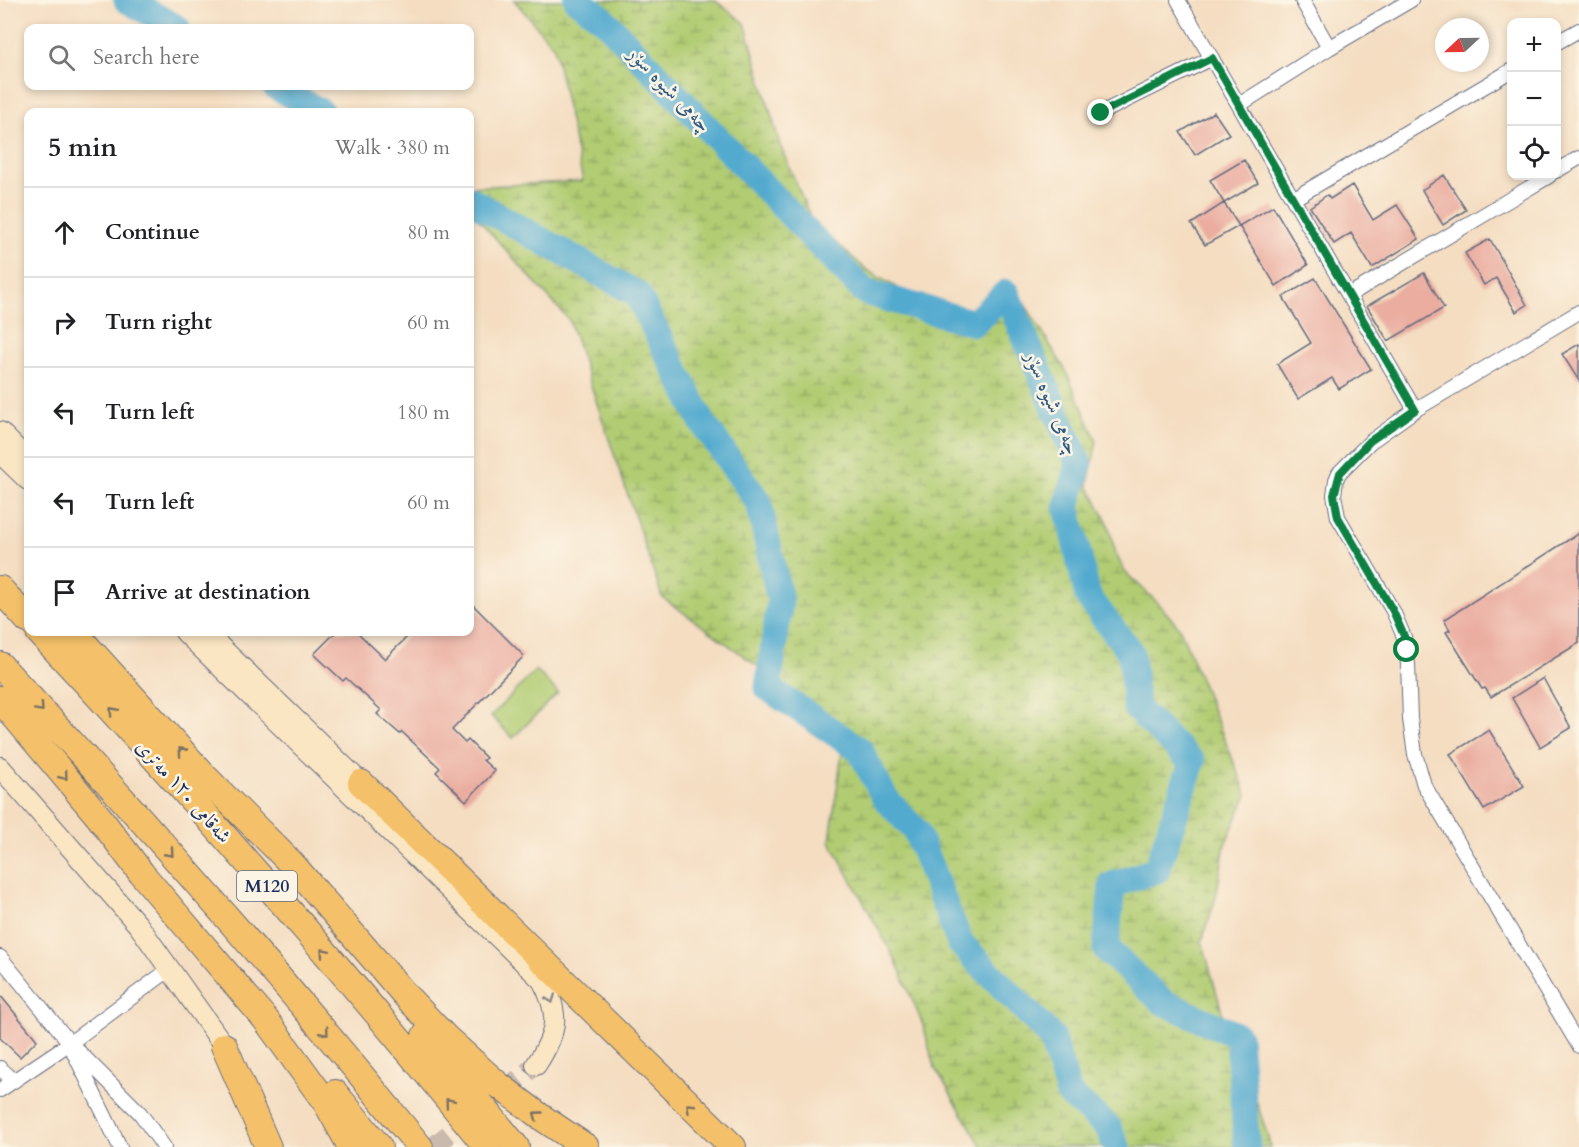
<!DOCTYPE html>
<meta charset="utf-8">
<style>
body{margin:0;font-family:Cardo,Amiri,serif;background:#f6f6f6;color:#202124}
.controls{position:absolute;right:18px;top:18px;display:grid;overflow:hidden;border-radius:12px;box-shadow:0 3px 9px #0003}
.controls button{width:54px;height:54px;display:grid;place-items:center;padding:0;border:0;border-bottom:2px solid #e0e0e0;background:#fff;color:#202124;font:30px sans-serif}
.compass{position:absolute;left:1435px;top:18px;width:54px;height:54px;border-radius:50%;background:#fff;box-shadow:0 3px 9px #0003;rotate:248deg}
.stop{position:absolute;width:18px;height:18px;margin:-14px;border:4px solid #0b8043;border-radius:50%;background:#fff}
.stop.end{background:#0b8043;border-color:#fff;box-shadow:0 2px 6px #0008}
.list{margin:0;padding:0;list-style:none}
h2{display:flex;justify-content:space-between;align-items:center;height:78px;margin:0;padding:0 24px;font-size:26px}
h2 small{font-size:20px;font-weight:400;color:#757577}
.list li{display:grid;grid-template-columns:39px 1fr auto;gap:18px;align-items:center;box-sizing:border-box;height:90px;padding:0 24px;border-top:2px solid #e0e0e0}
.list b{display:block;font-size:22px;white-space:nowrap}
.list em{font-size:20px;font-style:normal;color:#757577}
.icon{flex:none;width:33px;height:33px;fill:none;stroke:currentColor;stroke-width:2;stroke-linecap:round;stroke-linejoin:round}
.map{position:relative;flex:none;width:1579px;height:1147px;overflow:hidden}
.search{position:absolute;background:#fff;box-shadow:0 3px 9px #0003;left:24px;top:24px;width:450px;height:66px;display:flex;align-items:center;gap:15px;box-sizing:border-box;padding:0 21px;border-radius:12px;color:#757577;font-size:22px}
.panel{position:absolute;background:#fff;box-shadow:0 3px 9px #0003;left:24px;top:108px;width:450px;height:528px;border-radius:12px}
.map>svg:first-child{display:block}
</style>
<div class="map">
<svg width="1579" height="1147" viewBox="0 0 1579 1147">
<defs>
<pattern id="wetland-marsh" width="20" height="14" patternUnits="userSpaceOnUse" patternTransform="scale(1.5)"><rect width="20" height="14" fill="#b1cc72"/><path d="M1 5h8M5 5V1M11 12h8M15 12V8" fill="none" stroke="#8fa661"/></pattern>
</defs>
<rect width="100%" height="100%" fill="#fcf5e5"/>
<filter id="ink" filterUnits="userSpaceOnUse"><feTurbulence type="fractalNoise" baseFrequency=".0167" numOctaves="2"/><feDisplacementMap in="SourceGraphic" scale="12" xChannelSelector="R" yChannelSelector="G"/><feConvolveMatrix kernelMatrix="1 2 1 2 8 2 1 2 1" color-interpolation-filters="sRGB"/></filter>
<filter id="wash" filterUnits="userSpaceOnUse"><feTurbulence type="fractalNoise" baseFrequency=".008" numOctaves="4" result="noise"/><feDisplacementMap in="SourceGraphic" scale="24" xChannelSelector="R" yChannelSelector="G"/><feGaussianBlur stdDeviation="1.35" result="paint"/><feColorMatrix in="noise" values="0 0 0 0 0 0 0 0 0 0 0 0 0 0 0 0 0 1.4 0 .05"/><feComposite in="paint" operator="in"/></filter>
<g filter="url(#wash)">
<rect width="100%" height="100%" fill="#f4ddc1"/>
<!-- wetland -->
<path fill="url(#wetland-marsh)" stroke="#667e68" stroke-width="1.5" d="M 514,0 L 714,0 L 745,23 L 780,145 L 812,221 L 867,270 L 946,317 L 1023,301 L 1065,369 L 1097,441 L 1088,485 L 1107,521 L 1116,554 L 1125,572 L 1160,605 L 1180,629 L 1247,795 L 1225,844 L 1216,897 L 1202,941 L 1222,1012 L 1251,1084 L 1271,1147 L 982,1147 L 934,1066 L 923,1025 L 896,961 L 830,841 L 845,729 L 662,597 L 569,320 L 470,210 L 470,187 L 583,181 L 554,47 Z"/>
<!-- green -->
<path fill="#b1cc72" stroke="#667e68" stroke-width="1.5" d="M 536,670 L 558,693 L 513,738 L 491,716 Z"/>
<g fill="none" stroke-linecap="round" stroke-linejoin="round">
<!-- river -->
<path stroke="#52aacf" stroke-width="27" d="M 127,0 L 177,28
M 577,0 L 602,18 L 865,292 L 974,323 L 1006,293 L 1079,465 L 1067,506 L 1088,597 L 1131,653 L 1136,708 L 1192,762 L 1157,870 L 1112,885 L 1106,949 L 1163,1002 L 1238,1036 L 1247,1147
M 275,86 L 321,112
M 470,200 L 637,294 L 703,423 L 759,503 L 780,601 L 768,688 L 860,750 L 885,798 L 916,831 L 960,943 L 1051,1036 L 1069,1094 L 1108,1127 L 1117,1147"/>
</g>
<g id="blocks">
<!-- building -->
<path fill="#eaada0" d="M 1214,112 L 1229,134 L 1195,155 L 1180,132 Z
M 1244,160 L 1258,183 L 1224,203 L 1239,226 L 1273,206 L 1308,265 L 1276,286 L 1239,226 L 1205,245 L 1191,224 L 1224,203 L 1210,180 Z
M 1444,175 L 1466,210 L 1443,225 L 1422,190 Z
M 1352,185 L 1373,220 L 1397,205 L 1419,239 L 1372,268 L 1351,233 L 1334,244 L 1310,207 L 1327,195 L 1330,199 Z
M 1490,239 L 1527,305 L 1516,312 L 1496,278 L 1484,285 L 1465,253 Z
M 1424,273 L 1444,308 L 1388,341 L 1367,306 Z
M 1315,278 L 1371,369 L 1339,389 L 1332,378 L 1298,399 L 1277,364 L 1311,343 L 1283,297 Z
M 1579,344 L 1579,381 L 1562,354 Z
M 1579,533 L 1579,643 L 1491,697 L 1485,688 L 1482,689 L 1446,632 L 1450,630 L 1444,620 Z
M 470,602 L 524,656 L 452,730 L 465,743 L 468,740 L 486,758 L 483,760 L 495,771 L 466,801 L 436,772 L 440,768 L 402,732 L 400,734 L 377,714 L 381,710 L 346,678 L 343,681 L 314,654 L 336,632 L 357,632 L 385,659 L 412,632 L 470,632 Z
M 1543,678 L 1571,728 L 1540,747 L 1512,698 Z
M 1489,730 L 1524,786 L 1484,810 L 1450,754 Z
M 0,995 L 37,1040 L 20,1057 L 0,1038 Z"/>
</g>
</g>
<g filter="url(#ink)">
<use href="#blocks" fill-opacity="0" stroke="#676c81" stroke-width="1.5"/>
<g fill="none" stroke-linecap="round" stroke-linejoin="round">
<!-- secondary-tunnel -->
<path stroke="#c9baad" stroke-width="20" stroke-dasharray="20 10" stroke-linecap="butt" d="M 433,1147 L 536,1065"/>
<defs>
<path id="street" d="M 1178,0 L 1415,410
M 1302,0 L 1329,48
M 1556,43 L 1579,30
M 1239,105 L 1329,48 L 1411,0
M 1101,113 L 1212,58
M 1556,171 L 1579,158
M 1293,199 L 1512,70
M 1349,295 L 1549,176
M 1579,312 L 1415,410 L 1370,442 L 1339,473 L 1336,480 L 1334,495 L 1338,517 L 1393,611 L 1404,637 L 1408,664 L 1410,719 L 1415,754 L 1424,785 L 1579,1046
M 0,957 L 70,1043 L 140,1113 L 164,1147
M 74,1053 L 120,1147
M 0,1068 L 14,1081
M 0,1090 L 70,1043 L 170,969"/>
<path id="secondary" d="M 0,432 L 28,460
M 0,453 L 28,480
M 185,632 L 542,980 C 561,1015 557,1033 536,1065
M 205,632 L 361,783
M 0,767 L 139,926 L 232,1057"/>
<path id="highway" d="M 0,589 L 28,620
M 39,632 C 194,798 344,970 487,1147
M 71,632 L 81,640 L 205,777 L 292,864 L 406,996 L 446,1038 L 496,1083 L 541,1117 L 586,1147
M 0,665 C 145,821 286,982 420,1147
M 0,699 L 99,817 L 142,874 L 266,1020 L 327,1104 L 351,1147
M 361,783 L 733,1147
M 425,1036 L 516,1147
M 224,1046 L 268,1147
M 335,1093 L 379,1147"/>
</defs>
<!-- street casing -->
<use href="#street" stroke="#676c81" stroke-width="16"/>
<!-- secondary casing -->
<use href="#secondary" stroke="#676c81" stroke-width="22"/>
<!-- highway casing -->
<use href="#highway" stroke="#676c81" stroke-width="28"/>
<!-- street -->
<use href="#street" stroke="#fff" stroke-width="14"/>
<!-- secondary -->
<use href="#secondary" stroke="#fbe6c3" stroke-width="20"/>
<!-- highway -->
<use href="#highway" stroke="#f4c16a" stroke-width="26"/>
</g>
<!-- one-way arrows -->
<defs><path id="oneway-chevron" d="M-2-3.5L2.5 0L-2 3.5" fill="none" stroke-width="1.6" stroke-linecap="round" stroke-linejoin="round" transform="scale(1.5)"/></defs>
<g stroke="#7d7163">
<use href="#oneway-chevron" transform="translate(40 708) rotate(47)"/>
<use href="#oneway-chevron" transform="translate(113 711) rotate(-132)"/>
<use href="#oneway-chevron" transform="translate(182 751) rotate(-132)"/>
<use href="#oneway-chevron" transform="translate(64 776) rotate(50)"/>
<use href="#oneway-chevron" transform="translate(170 853) rotate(48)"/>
<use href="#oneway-chevron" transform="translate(324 952) rotate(-131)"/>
<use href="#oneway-chevron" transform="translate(325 1032) rotate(50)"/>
<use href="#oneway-chevron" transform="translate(449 1102) rotate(-130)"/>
<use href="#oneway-chevron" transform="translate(690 1107) rotate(-136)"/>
<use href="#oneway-chevron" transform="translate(537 1115) rotate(-144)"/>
</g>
<use stroke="#8b8a90" href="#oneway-chevron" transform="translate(551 999) rotate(70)"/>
</g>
<g fill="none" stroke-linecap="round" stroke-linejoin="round" filter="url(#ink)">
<!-- route -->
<path stroke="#0b8043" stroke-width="8" d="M 1101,113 L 1212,58 L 1415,410 L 1370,441 L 1340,473 L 1334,495 L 1338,517 L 1393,611 L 1404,636 L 1407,650"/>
</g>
<g text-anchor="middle" stroke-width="5" stroke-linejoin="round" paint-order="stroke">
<!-- shield labels -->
<rect fill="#fcf5e5" stroke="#5e6a86" stroke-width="1.5" x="237" y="871" width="60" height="30" rx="4.5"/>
<g font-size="18" font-weight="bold" fill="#1b2f5e">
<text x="267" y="892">M120</text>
</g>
<!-- street labels -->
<g font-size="20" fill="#1b2f5e" stroke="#fcf5e5">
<text transform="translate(184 791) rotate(48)" y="7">شەقامی ١٢٠ مەتری</text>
</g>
<!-- water labels -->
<g font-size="21" font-style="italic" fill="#2e5a86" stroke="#fcf5e5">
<text transform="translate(670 89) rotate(46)" y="7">چەمی شیوە سۆر</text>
<text transform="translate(1053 403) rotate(67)" y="7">چەمی شیوە سۆر</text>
</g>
</g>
</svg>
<div class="controls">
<button>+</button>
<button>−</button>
<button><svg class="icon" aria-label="locate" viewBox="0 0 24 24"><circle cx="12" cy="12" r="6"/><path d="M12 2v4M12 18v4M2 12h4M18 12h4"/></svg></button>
</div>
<svg class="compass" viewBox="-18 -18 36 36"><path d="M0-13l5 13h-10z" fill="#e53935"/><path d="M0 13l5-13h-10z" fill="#757577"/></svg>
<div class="stop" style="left:1407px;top:650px"></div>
<div class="stop end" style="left:1101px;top:113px"></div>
<div class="search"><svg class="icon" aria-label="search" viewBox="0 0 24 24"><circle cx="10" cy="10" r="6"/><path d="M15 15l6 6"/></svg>Search here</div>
<section class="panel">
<h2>5 min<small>Walk · 380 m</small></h2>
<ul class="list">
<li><svg class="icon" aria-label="ahead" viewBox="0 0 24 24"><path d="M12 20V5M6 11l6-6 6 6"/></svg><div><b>Continue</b></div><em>80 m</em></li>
<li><svg class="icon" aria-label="right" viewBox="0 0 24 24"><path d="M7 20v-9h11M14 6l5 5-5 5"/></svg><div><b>Turn right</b></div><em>60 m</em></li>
<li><svg class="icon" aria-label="left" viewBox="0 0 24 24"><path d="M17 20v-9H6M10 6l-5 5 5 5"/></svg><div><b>Turn left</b></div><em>180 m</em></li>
<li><svg class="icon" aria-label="left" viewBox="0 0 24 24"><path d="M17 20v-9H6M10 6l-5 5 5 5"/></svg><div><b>Turn left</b></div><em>60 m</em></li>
<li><svg class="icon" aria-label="arrive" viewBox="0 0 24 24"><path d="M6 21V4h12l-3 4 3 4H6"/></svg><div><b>Arrive at destination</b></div></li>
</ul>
</section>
</div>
